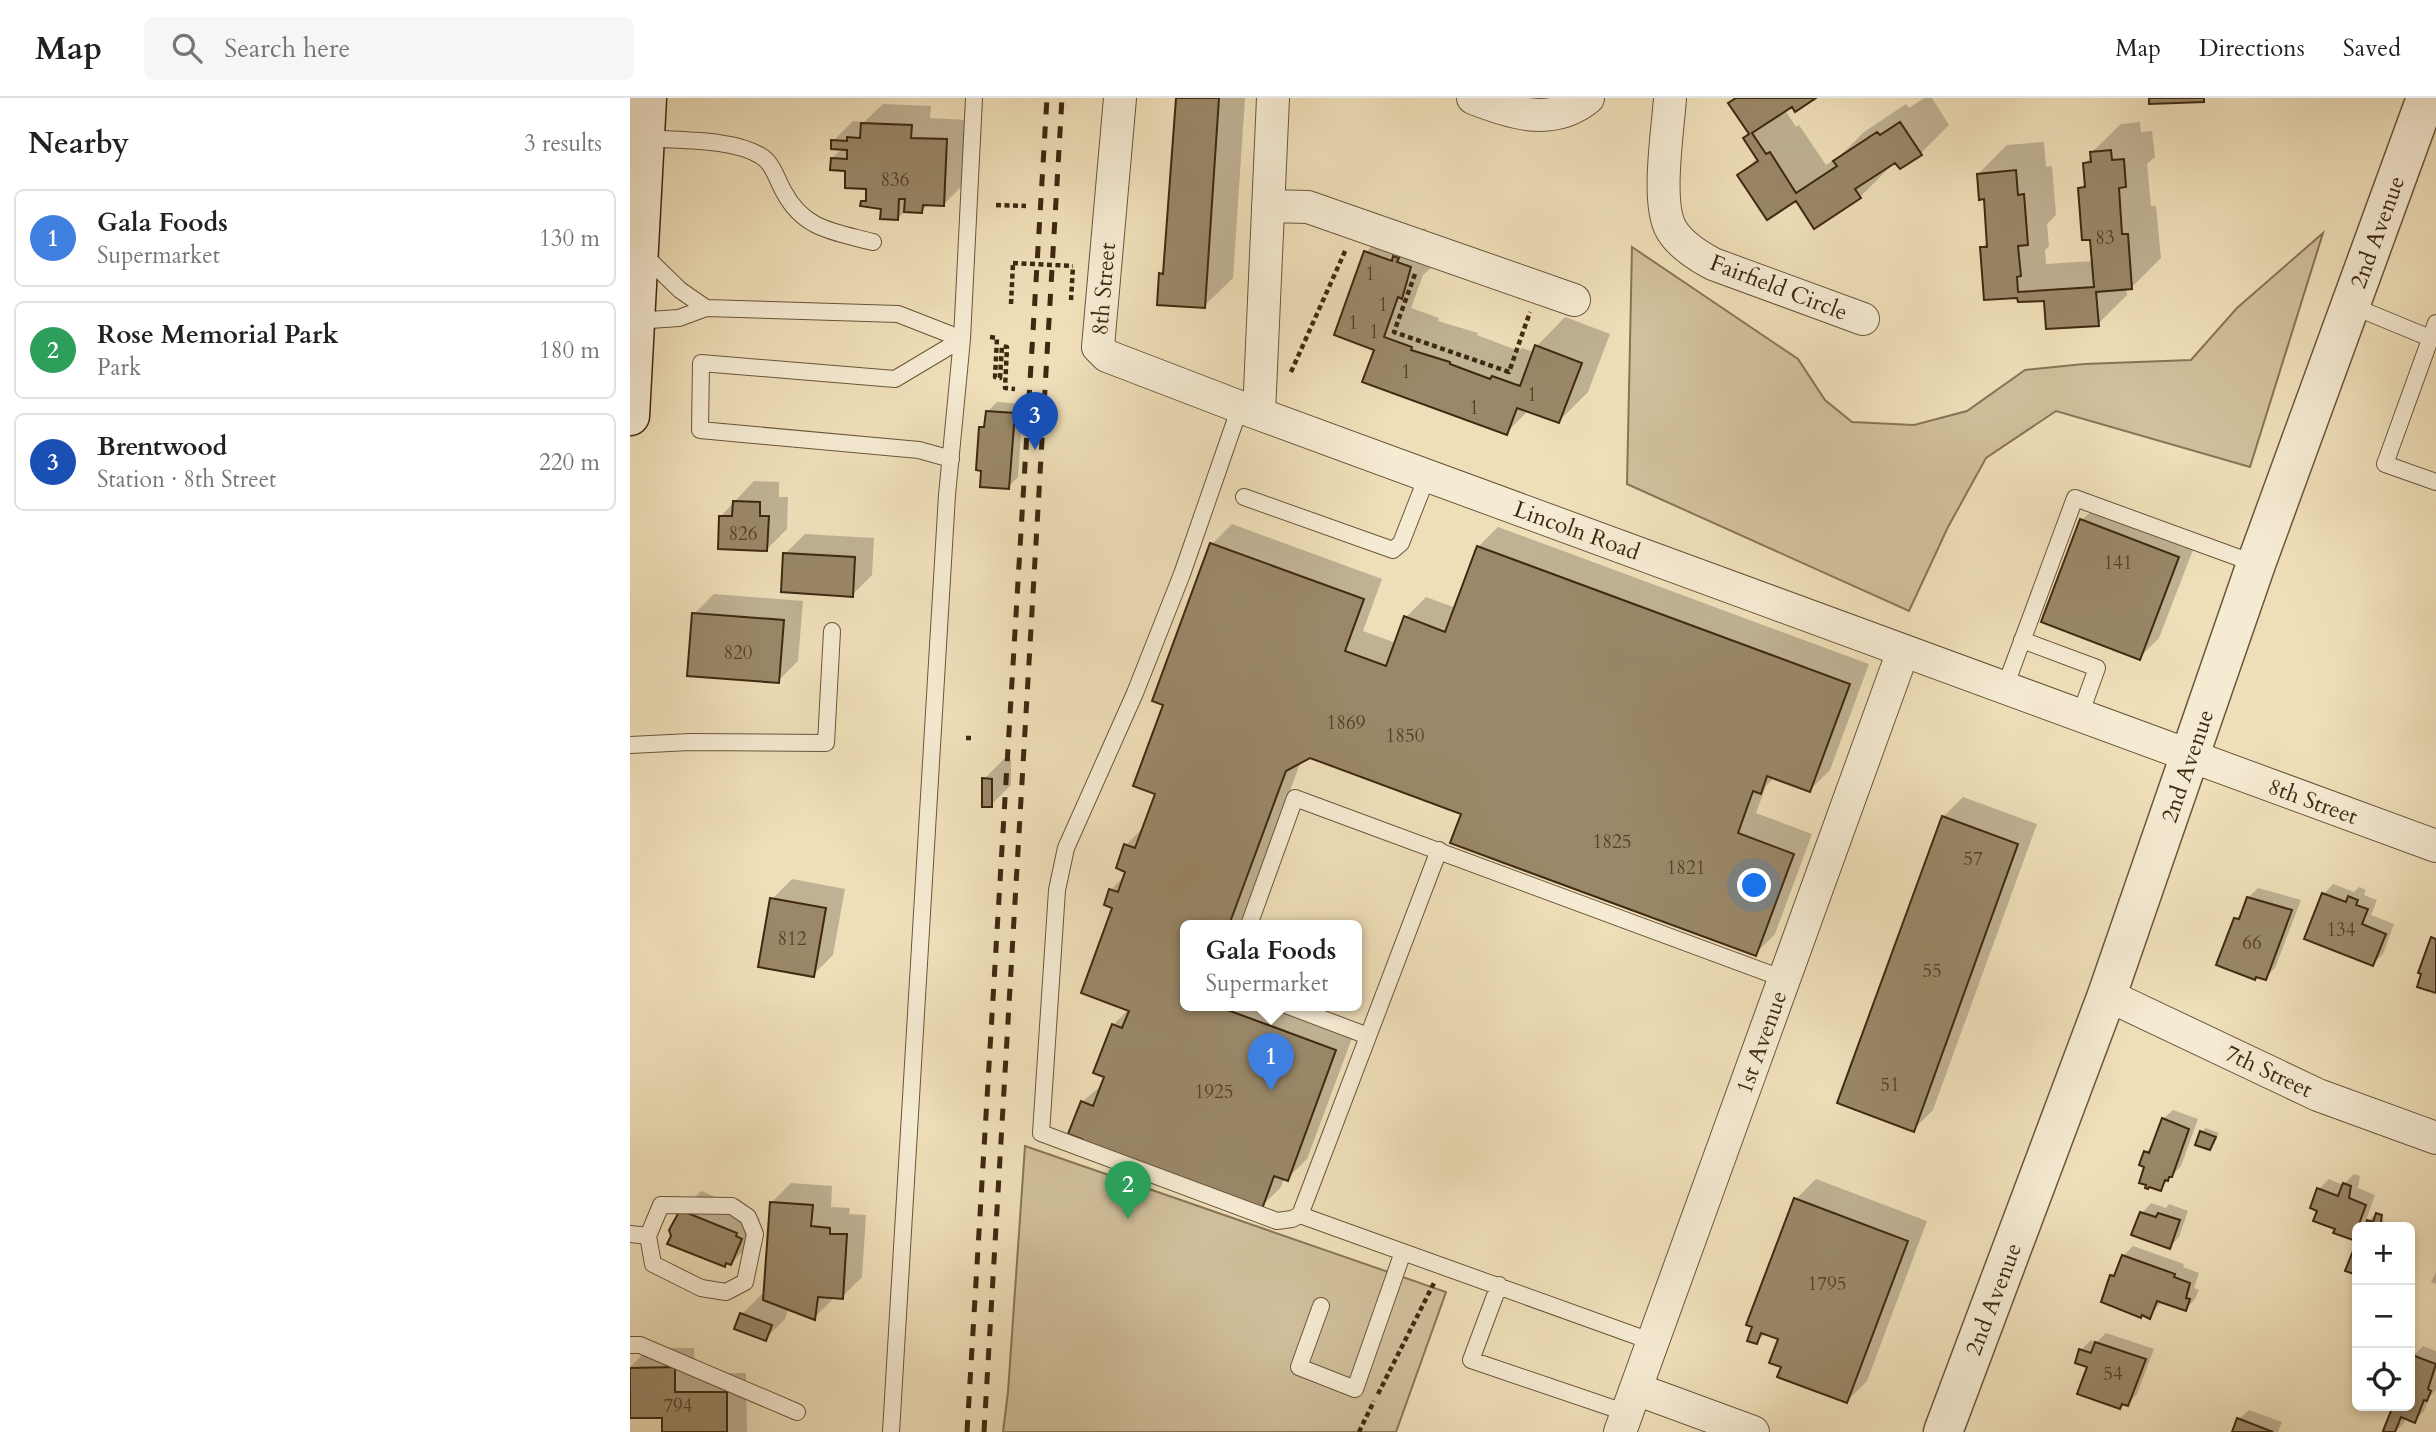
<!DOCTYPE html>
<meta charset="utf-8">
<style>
body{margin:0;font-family:Cardo,serif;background:#f6f6f6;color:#202124}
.controls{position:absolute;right:21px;bottom:21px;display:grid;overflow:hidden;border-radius:10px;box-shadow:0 4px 10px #0003}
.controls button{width:63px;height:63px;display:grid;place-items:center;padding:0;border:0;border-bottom:2px solid #e0e0e0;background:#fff;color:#202124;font:35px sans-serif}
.you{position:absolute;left:1125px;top:788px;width:24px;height:24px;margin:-18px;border:5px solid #fff;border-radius:50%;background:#1a73e8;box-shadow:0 0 0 10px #1a73e833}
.badge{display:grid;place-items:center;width:46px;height:46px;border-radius:50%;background:#8f2418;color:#fff;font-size:23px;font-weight:700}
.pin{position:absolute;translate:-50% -58px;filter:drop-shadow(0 2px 4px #0008)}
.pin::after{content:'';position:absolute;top:37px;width:24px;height:21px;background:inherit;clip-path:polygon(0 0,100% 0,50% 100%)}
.popup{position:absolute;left:550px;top:822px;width:182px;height:91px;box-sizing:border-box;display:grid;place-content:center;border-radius:10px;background:#fff;filter:drop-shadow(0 2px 5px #0005);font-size:23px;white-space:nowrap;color:#757577}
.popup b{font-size:26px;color:#202124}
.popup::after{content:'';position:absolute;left:50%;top:100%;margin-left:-14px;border:14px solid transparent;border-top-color:#fff}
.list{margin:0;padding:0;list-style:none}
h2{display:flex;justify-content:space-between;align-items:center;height:91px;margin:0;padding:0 28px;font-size:30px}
h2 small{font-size:23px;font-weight:400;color:#757577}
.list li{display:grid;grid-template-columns:46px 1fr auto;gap:21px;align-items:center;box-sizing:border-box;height:98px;margin:0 14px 14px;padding:0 14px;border:2px solid #e0e0e0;border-radius:10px}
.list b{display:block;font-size:26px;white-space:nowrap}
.list p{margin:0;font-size:23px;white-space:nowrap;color:#757577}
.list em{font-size:23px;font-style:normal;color:#757577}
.icon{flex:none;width:38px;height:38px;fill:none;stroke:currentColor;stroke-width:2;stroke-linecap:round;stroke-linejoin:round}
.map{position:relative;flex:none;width:1806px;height:1334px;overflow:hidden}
header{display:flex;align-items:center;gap:42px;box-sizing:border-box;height:98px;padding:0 35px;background:#fff;border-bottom:2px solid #e0e0e0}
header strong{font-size:33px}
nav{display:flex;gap:38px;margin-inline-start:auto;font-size:24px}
.search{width:490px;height:63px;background:#f6f6f6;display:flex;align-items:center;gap:18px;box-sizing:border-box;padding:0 24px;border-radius:10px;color:#757577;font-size:26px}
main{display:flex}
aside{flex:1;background:#fff}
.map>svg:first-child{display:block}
</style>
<header>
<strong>Map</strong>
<div class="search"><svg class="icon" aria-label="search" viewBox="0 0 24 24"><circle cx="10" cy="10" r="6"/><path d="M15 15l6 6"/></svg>Search here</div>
<nav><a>Map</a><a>Directions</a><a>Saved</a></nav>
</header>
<main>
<aside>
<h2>Nearby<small>3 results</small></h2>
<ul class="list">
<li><span class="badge" style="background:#3f7fe0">1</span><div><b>Gala Foods</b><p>Supermarket</p></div><em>130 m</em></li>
<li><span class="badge" style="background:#2e9e5b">2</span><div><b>Rose Memorial Park</b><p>Park</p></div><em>180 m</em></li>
<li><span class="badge" style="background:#1a4fb4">3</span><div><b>Brentwood</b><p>Station · 8th Street</p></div><em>220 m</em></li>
</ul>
</aside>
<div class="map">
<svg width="1806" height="1334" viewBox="0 0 1806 1334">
<rect width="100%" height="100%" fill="#efdfb9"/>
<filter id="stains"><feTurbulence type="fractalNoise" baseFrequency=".00286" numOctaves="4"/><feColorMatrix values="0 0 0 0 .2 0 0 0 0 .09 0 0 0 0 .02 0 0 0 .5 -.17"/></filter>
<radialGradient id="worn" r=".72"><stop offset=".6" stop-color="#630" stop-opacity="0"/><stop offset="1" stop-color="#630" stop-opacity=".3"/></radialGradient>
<!-- green -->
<path fill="#d1c09c" stroke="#887456" stroke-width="2" d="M 1693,135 L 1620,369 L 1426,313 L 1356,360 L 1318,429 L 1279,513 L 997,386 L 1002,149 L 1168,261 L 1195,302 L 1222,324 L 1284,327 L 1337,313 L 1395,272 L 1454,266 L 1561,262 L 1607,210 Z
M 395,1048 L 816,1194 L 766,1334 L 373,1334 L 378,1294 Z"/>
<!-- shadow -->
<path fill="#0003" d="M 547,0 L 615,0 L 603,180 L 574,208 L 531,176 L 535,172 Z
M 1106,0 L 1182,0 L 1155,12 L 1166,29 L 1169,27 L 1196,67 L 1211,57 L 1234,34 L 1276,6 L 1279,10 L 1294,0 L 1302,0 L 1319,27 L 1291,55 L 1266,63 L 1258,68 L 1259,70 L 1230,99 L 1185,128 L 1166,100 L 1110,77 L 1128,59 L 1120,35 L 1100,5 Z
M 253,6 L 301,8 L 300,20 L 337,22 L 334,86 L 314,106 L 299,105 L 292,113 L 276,112 L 268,120 L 253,109 L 232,104 L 237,99 L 238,89 L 202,60 L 213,50 L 203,43 L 223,23 L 234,24 Z
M 1510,24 L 1511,34 L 1522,33 L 1525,59 L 1517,66 L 1521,108 L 1526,108 L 1531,160 L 1502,189 L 1496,190 L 1497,197 L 1468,226 L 1415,201 L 1390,203 L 1352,150 L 1358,143 L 1355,99 L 1348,76 L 1377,47 L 1414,44 L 1416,69 L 1422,68 L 1426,117 L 1417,126 L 1419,148 L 1415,152 L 1416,166 L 1464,163 L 1462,140 L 1450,91 L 1456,84 L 1455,65 L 1462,58 L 1462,54 L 1491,26 Z
M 765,125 L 790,134 L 794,130 L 796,131 L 795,136 L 809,141 L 801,170 L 793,177 L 781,210 L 809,220 L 808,223 L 848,235 L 847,237 L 889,253 L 892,250 L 904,254 L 907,248 L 935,219 L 980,236 L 958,294 L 929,323 L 899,312 L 876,335 L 746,250 L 736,154 Z
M 367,304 L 393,306 L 388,379 L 378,389 L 351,330 L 357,324 L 357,314 Z
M 124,383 L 149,384 L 149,399 L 158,399 L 157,431 L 137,451 L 91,418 Z
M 1472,403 L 1568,439 L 1529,540 L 1509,560 L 1452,422 Z
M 602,426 L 752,481 L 733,533 L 766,545 L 776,519 L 796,499 L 826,510 L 848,449 L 868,429 L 1239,566 L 1200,672 L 1180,692 L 1145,679 L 1136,688 L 1126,715 L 1182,736 L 1145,836 L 1125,856 L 833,715 L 680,658 L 671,663 L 610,827 L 555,827 L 555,907 L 657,907 L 725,932 L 677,1061 L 657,1081 L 654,1080 L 651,1089 L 631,1109 L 452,1004 L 474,985 L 483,927 L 499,911 L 481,792 L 495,777 L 497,772 L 496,747 L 515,728 L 527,695 L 536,606 L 582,446 Z
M 175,436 L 244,440 L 242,477 L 222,497 L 155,456 Z
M 84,496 L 173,503 L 168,563 L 148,583 L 64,516 Z
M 374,661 L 381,661 L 381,687 L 361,707 L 354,681 Z
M 1333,699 L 1407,726 L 1303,1012 L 1283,1032 L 1313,719 Z
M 162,781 L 215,791 L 203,857 L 183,877 L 142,801 Z
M 1703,786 L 1724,794 L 1729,789 L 1736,792 L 1734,797 L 1747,802 L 1741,817 L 1764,826 L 1753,856 L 1743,866 L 1694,796 Z
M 1628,790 L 1671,802 L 1645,870 L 1635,880 L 1606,821 L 1614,813 L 1618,800 Z
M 1543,1012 L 1568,1021 L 1551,1068 L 1530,1091 L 1517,1068 L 1516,1054 L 1524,1045 L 1533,1021 Z
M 1576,1030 L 1589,1035 L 1580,1050 L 1571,1034 Z
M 1724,1076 L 1730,1078 L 1728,1090 L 1745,1097 L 1734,1128 L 1743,1118 L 1754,1122 L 1751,1129 L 1736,1129 L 1738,1125 L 1734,1129 L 1727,1129 L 1727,1136 L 1723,1140 L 1707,1130 L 1689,1112 L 1689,1091 L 1699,1081 L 1713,1087 Z
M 1186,1081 L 1297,1123 L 1237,1283 L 1217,1303 L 1153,1268 L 1151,1240 L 1136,1235 L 1126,1244 L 1166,1101 Z
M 161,1085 L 202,1088 L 201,1109 L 220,1110 L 219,1116 L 236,1117 L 232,1179 L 212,1199 L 204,1200 L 184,1220 L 159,1210 L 155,1221 L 135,1241 L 112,1216 L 132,1196 L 135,1197 L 141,1105 Z
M 71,1093 L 126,1115 L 124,1118 L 130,1121 L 121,1145 L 101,1165 L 51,1113 Z
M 1521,1105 L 1536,1110 L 1539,1106 L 1558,1113 L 1549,1139 L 1540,1149 L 1512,1115 Z
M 1503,1148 L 1554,1166 L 1553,1169 L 1569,1175 L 1564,1190 L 1569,1192 L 1565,1201 L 1556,1211 L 1532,1203 L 1519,1219 L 1482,1178 L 1489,1170 L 1493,1158 Z
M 1806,1174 L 1806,1186 L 1801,1184 Z
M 1476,1235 L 1524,1251 L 1507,1296 L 1498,1306 L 1494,1304 L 1490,1309 L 1459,1268 L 1451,1252 L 1461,1242 L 1467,1244 Z
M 1793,1248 L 1806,1253 L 1806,1292 L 1800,1298 L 1794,1313 L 1785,1323 L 1776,1319 L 1774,1325 L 1765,1334 L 1760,1334 L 1756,1332 L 1765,1308 L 1780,1308 L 1780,1267 L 1783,1258 Z
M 19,1250 L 64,1250 L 65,1275 L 116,1275 L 117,1334 L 34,1334 L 33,1318 L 0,1319 L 0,1269 Z
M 1619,1312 L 1652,1324 L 1648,1334 L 1604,1334 L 1609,1321 Z"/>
<!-- building -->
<path fill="#9a8868" stroke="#3e2910" stroke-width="2" d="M 546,0 L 589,0 L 575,210 L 527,207 L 529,175 L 533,176 Z
M 1106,0 L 1186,0 L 1165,14 L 1162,9 L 1122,35 L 1136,56 L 1140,54 L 1166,95 L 1207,68 L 1203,63 L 1247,34 L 1250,37 L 1270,24 L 1292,57 L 1270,71 L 1265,65 L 1225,91 L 1231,100 L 1184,131 L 1166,103 L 1137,122 L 1107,77 L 1128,63 L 1113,40 L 1119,36 L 1098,5 Z
M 1519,0 L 1574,0 L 1574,4 L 1519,6 Z
M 231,25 L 282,27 L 281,40 L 317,41 L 314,108 L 293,107 L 292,115 L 274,114 L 275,101 L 269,101 L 268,122 L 250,121 L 251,111 L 230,108 L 231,103 L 236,103 L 236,91 L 215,90 L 215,73 L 200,72 L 201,60 L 217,61 L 217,52 L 201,51 L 201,42 L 217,43 L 217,39 L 230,40 Z
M 1481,52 L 1482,62 L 1494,61 L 1496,89 L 1489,90 L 1492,136 L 1498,136 L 1502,191 L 1466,194 L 1469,228 L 1416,231 L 1414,203 L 1388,204 L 1387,200 L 1354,202 L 1350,149 L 1357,149 L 1354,101 L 1349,102 L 1347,76 L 1386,72 L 1388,97 L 1394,96 L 1398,147 L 1388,148 L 1391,178 L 1387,179 L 1388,194 L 1464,189 L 1460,142 L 1452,142 L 1448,90 L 1455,89 L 1453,65 L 1461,64 L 1460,54 Z
M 734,153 L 762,163 L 763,158 L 769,160 L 767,164 L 781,169 L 772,201 L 768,199 L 754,239 L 782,249 L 781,252 L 820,264 L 820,266 L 860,281 L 862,278 L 890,288 L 905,247 L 952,265 L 929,325 L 887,310 L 877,337 L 732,284 L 744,252 L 704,237 Z
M 356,313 L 385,315 L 379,391 L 350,389 L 351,373 L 346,372 L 349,329 L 354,329 Z
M 103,403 L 130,404 L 130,418 L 139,418 L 137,453 L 88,451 L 89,418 L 102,418 Z
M 1450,421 L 1549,459 L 1510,562 L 1411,524 Z
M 580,445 L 734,501 L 715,553 L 756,568 L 774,518 L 815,534 L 847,448 L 1220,586 L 1180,694 L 1137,678 L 1131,696 L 1123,693 L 1108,735 L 1164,756 L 1126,858 L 820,745 L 831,716 L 680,660 L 656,673 L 599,827 L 555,827 L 555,907 L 584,907 L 706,952 L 658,1083 L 644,1078 L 632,1111 L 451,1044 L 452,1041 L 438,1036 L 451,1003 L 463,1008 L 474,979 L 463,975 L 482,926 L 492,930 L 499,913 L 451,895 L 482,810 L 474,807 L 479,791 L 488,794 L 495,774 L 486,770 L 494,746 L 505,750 L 525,696 L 503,688 L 533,607 L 522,603 Z
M 153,455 L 225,459 L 223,499 L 151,494 Z
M 62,515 L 154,522 L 149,585 L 57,578 Z
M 352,680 L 362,681 L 362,709 L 352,709 Z
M 1312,718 L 1388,746 L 1284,1034 L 1207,1005 Z
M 1692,795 L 1716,804 L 1718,798 L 1728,802 L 1726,807 L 1738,811 L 1732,826 L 1756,836 L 1743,868 L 1674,841 Z
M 1617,799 L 1662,812 L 1636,882 L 1626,879 L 1625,882 L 1586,867 L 1604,820 L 1609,821 Z
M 140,800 L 196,810 L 184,879 L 128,869 Z
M 1801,839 L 1806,841 L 1806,895 L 1787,889 L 1791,876 L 1788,875 Z
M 1532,1020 L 1559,1031 L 1542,1079 L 1539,1079 L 1538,1083 L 1535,1082 L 1531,1093 L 1519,1089 L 1518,1091 L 1515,1090 L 1516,1087 L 1509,1085 L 1514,1069 L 1509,1067 L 1514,1053 L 1519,1055 Z
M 1570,1033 L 1586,1039 L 1580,1052 L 1565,1047 Z
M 1713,1085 L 1721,1088 L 1719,1100 L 1736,1107 L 1723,1142 L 1703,1135 L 1705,1131 L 1683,1123 L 1687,1113 L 1680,1110 L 1687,1090 L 1708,1098 Z
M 1164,1100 L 1278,1143 L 1217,1305 L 1147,1279 L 1151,1269 L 1139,1265 L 1148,1241 L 1131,1235 L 1127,1246 L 1117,1243 L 1122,1229 L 1116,1227 Z
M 140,1104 L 183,1107 L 181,1128 L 200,1130 L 200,1136 L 217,1136 L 213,1201 L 188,1199 L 185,1222 L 133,1202 Z
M 50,1112 L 107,1135 L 106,1138 L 112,1141 L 101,1167 L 96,1165 L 95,1169 L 37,1146 L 41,1138 L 39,1132 Z
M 1510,1114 L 1526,1119 L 1528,1115 L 1550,1122 L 1540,1151 L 1501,1137 Z
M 1746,1115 L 1752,1117 L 1750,1129 L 1735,1129 L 1737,1122 L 1743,1124 Z
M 1725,1148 L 1727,1149 L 1727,1177 L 1715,1173 Z
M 1492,1157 L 1545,1176 L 1544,1179 L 1560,1185 L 1556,1200 L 1560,1201 L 1556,1213 L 1527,1203 L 1520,1221 L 1512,1217 L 1511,1220 L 1471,1204 L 1480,1177 L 1484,1178 Z
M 110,1215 L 142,1227 L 136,1243 L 104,1231 Z
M 1465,1244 L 1516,1261 L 1498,1308 L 1492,1306 L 1490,1311 L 1447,1296 L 1457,1269 L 1445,1265 L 1449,1251 L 1461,1255 Z
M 1782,1257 L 1806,1266 L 1798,1291 L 1801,1293 L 1797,1303 L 1794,1302 L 1785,1325 L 1771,1319 L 1765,1334 L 1756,1334 L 1753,1333 L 1763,1308 L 1780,1308 L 1780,1263 Z
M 45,1269 L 45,1294 L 97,1294 L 97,1334 L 32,1334 L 32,1320 L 0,1320 L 0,1270 Z
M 1607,1320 L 1643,1334 L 1602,1334 Z"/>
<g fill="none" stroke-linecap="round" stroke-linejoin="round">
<defs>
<path id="service" d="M 15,40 C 48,43 102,40 131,58 C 143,65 147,82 154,94 C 174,132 205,134 243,144
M 12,155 L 50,192 L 76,210
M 1720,207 L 1800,240
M 5,223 L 49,220 L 76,210 L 268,216 L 332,241
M 1806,225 L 1755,366 L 1806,384
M 610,309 L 552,476 L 505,595 L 436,750 L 427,792 L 411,1035 L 647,1123 L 662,1121 L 670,1117 L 1023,1244
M 321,361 L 289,352 L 70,332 L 71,265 L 265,281 L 332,241
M 614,399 L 763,452 L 771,445 L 798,376
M 1392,542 L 1467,570 L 1450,617
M 1375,589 L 1445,400 L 1626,466
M 0,647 L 60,644 L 196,645 L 202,533
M 619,827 L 665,700 L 1154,881
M 656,907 L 738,938
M 31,1107 L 102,1108 L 118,1119 L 125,1136 L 115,1184 L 96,1194 L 71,1190 L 23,1166 L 18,1138 Z
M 670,1117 L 809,752
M 0,1136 L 18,1138
M 869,1187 L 841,1262 L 997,1315
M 691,1208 L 669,1269 L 725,1291 L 773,1154
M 0,1247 L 10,1247 L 167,1314
M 261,1334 L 317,397 L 332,241 L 344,0"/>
<path id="minor" d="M 490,0 L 468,249 L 477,258 L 610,309 L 1806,748
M 843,0 C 881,15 922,29 958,0
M 1040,0 C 1038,31 1026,105 1041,131 C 1050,147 1068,158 1083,166 L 1233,221
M 638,108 L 678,109 L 944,202
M 629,315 L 643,0
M 1477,897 L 1688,997 L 1806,1040
M 1006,1291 L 1123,1334
M 990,1334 L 1273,553"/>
<path id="tertiary" d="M 1313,1334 L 1477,897 L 1626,466 L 1796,0"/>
<path id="secondary" d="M 0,318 L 17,0"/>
</defs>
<!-- service casing -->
<use href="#service" stroke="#6a563a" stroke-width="18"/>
<!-- minor casing -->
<use href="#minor" stroke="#6a563a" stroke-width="34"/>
<!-- tertiary casing -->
<use href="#tertiary" stroke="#6a563a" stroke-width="41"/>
<!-- secondary casing -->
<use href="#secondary" stroke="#3e2910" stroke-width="41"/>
<!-- path -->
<path stroke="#3e2910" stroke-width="4.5" stroke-dasharray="5 3.5" stroke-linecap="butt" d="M 366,107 L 396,108
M 785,176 L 764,234 L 879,274 L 900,214
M 441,202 L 443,168
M 381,206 L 383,165
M 360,239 L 367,240 L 365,279 L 370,280 L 372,248 L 377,249 L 375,290 L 385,291
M 661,274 L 716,151
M 336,640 L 343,640
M 748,1296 L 804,1185
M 729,1334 L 744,1303"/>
<!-- service -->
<use href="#service" stroke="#f5ead2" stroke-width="16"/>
<!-- minor -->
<use href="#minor" stroke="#f5ead2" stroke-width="32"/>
<!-- tertiary -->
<use href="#tertiary" stroke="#f5ead2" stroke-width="38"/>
<!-- secondary -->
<use href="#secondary" stroke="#f5ead2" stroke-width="38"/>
<!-- rail -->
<path stroke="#3e2910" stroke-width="5" stroke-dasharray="12 12" stroke-linecap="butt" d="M 337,1334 L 417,0
M 354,1334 L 432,0"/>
<!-- path-bridge -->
<path stroke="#3e2910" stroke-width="4.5" stroke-dasharray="5 3.5" stroke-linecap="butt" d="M 383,165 L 443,168"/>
</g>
<g text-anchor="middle" stroke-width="5" stroke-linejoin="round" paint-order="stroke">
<!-- number labels -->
<g font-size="19" fill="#554126">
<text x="265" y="88">836</text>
<text x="1475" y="146">83</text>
<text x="740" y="182">1</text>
<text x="753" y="213">1</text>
<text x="723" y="231">1</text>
<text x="744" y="240">1</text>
<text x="776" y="280">1</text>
<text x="902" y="303">1</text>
<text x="844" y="316">1</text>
<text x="113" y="442">826</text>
<text x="1488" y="471">141</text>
<text x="108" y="561">820</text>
<text x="716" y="631">1869</text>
<text x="775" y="644">1850</text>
<text x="982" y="750">1825</text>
<text x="1343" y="767">57</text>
<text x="1056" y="776">1821</text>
<text x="1711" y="838">134</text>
<text x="162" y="847">812</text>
<text x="1622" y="851">66</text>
<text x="1302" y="879">55</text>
<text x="1260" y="993">51</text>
<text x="584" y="1000">1925</text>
<text x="1197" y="1192">1795</text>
<text x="1483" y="1282">54</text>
<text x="48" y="1314">794</text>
</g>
<!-- street labels -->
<g font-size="23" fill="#3e2910" stroke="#f5ead2">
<text transform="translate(1747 134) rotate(-70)" y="8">2nd Avenue</text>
<text transform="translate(1149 189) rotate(21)" y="8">Fairfield Circle</text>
<text transform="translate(473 191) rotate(-85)" y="8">8th Street</text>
<text transform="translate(947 432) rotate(20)" y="8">Lincoln Road</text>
<text transform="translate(1557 668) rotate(-71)" y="8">2nd Avenue</text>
<text transform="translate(1683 703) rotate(20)" y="8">8th Street</text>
<text transform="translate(1131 944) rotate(-70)" y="8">1st Avenue</text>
<text transform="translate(1639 973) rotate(25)" y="8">7th Street</text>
<text transform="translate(1363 1201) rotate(-69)" y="8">2nd Avenue</text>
</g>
</g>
<rect width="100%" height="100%" filter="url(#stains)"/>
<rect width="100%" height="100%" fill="url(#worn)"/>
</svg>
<div class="controls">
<button>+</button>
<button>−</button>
<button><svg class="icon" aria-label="locate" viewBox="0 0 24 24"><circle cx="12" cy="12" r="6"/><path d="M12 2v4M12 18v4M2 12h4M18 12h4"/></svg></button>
</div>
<div class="you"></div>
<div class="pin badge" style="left:641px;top:993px;background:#3f7fe0">1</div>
<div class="popup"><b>Gala Foods</b>Supermarket</div>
<div class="pin badge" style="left:498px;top:1121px;background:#2e9e5b">2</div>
<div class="pin badge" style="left:405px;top:352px;background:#1a4fb4">3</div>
</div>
</main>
